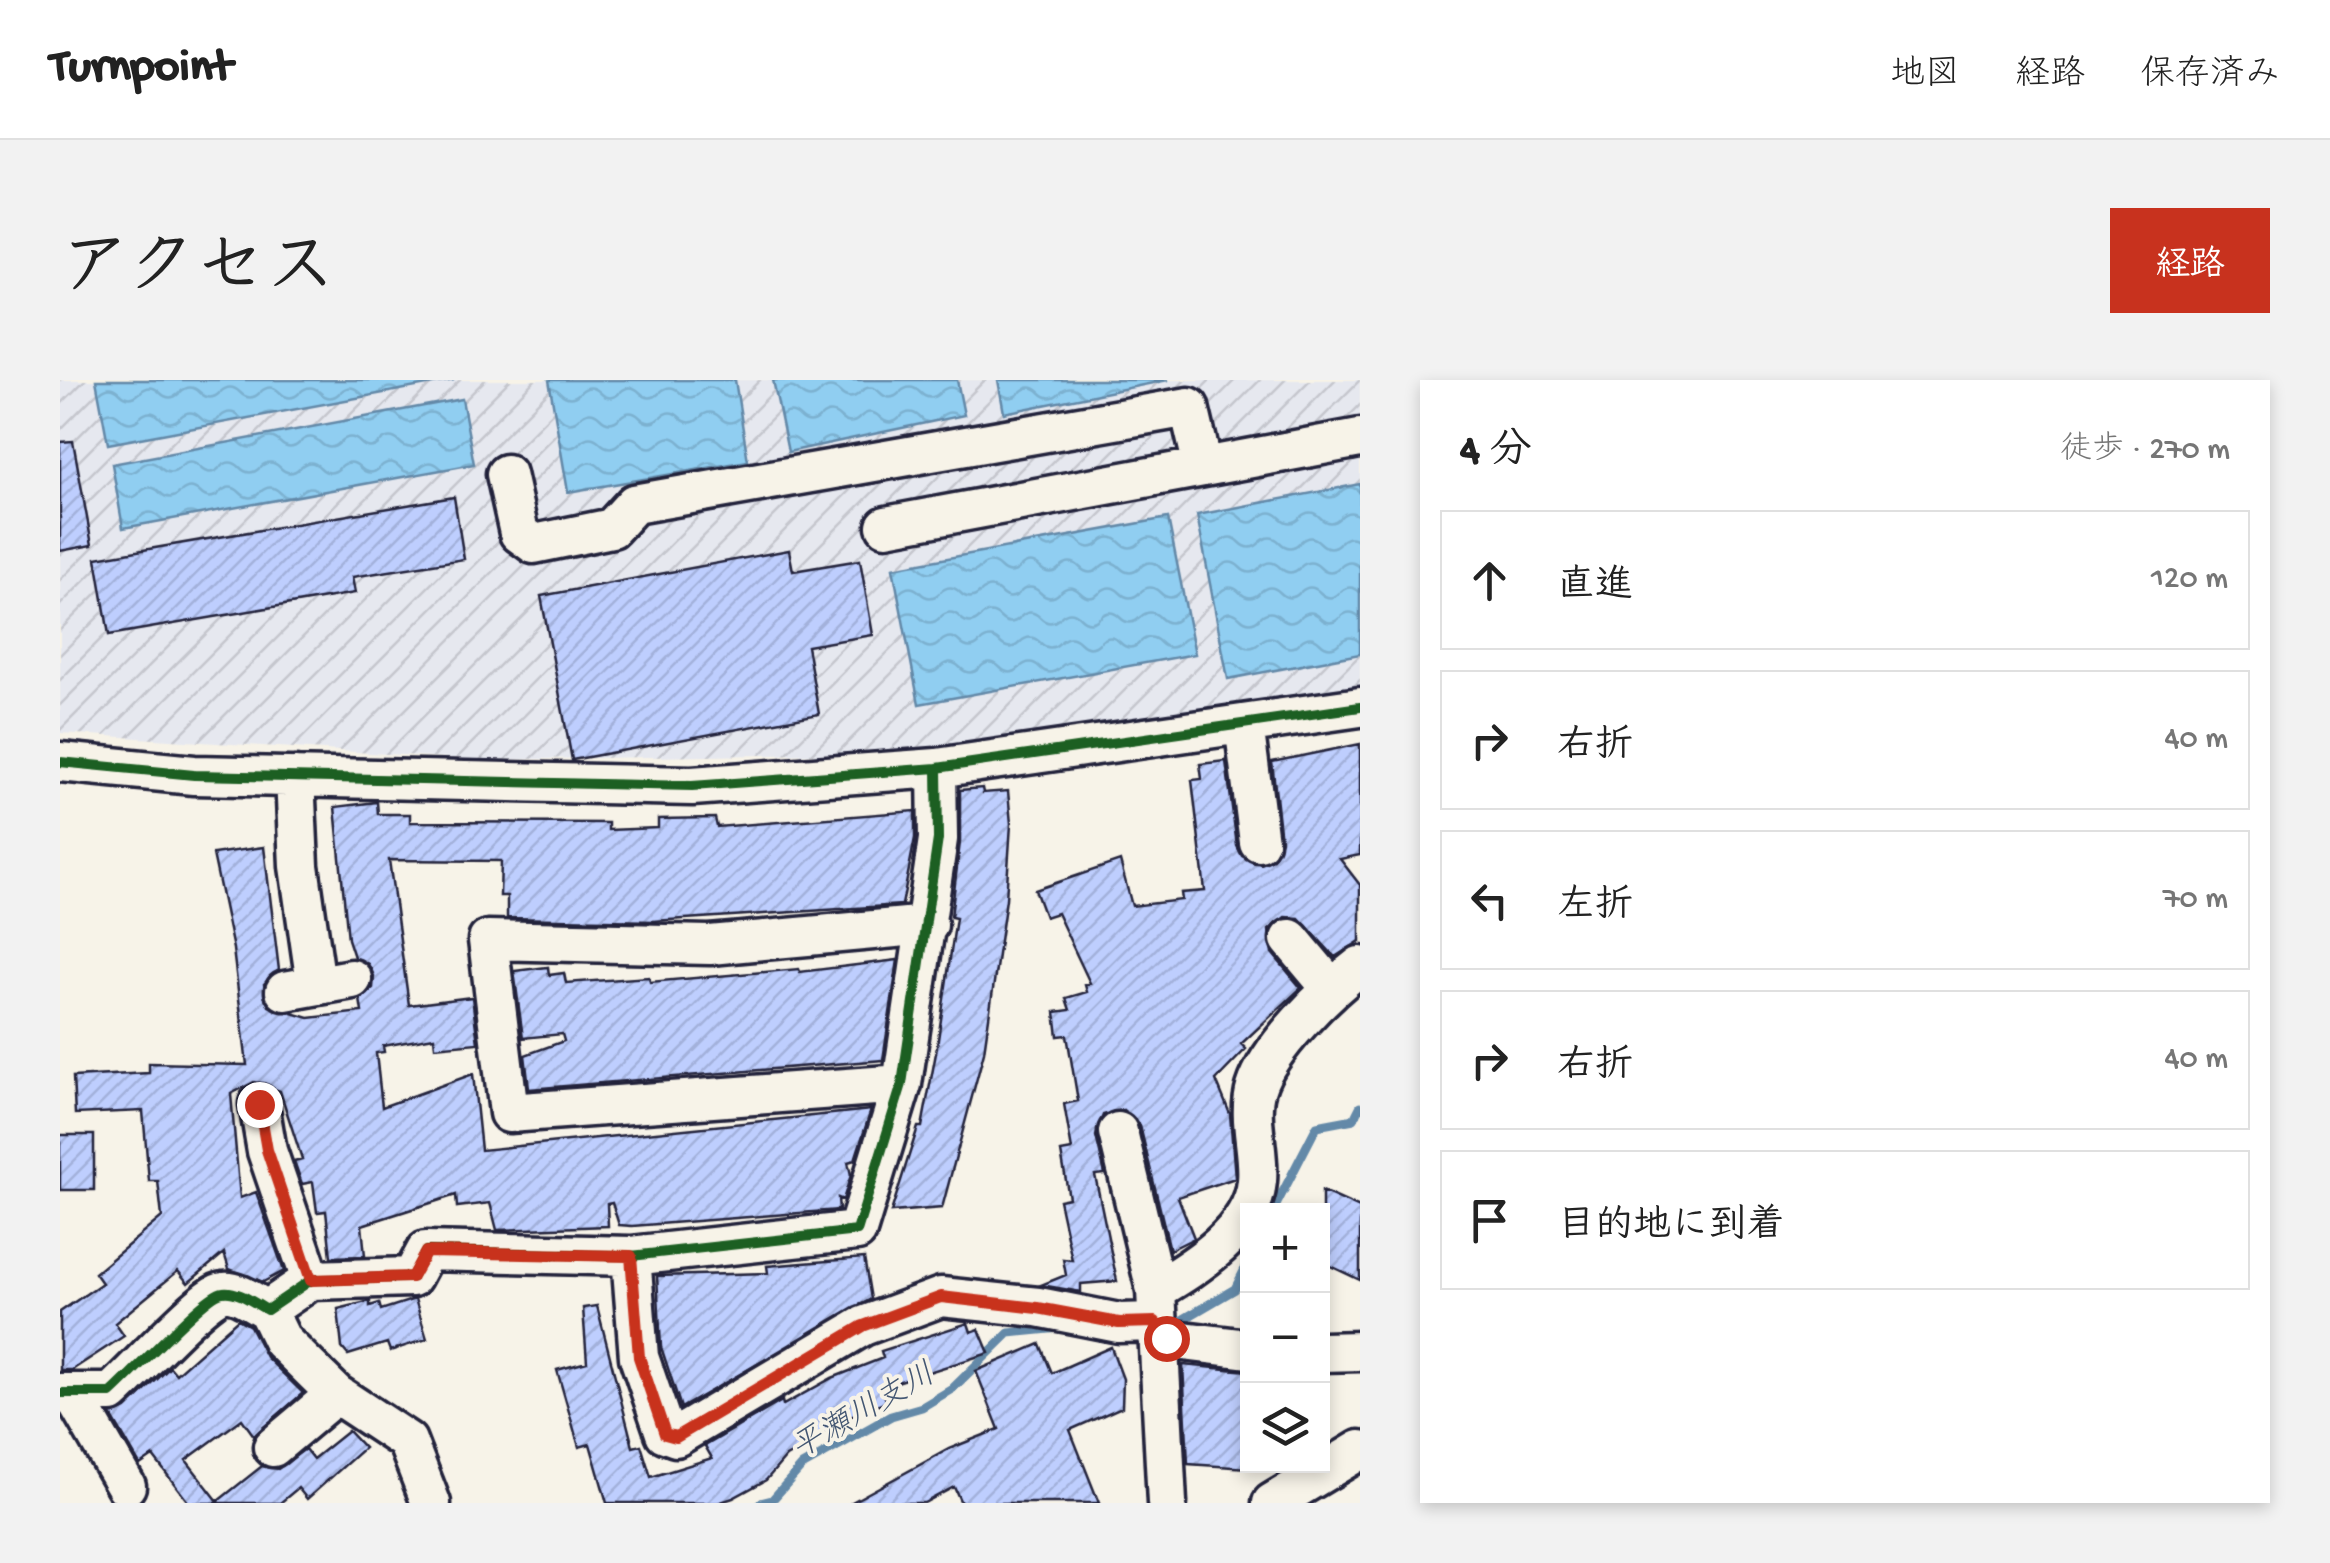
<!DOCTYPE html>
<html lang="ja">
<meta charset="utf-8">
<style>
body{margin:0;font-family:"Gochi Hand","Klee One",sans-serif;background:#f2f2f2;color:#222}
.controls{position:absolute;right:30px;bottom:30px;display:grid;overflow:hidden;border-radius:0px;box-shadow:0 5px 15px #0003}
.controls button{width:90px;height:90px;display:grid;place-items:center;padding:0;border:0;border-bottom:2px solid #e0e0e0;background:#fff;color:#222;font:50px sans-serif}
.stop{position:absolute;width:30px;height:30px;margin:-22px;border:8px solid #c8321e;border-radius:50%;background:#fff}
.stop.end{background:#c8321e;border-color:#fff;box-shadow:0 2px 10px #0008}
.list{margin:0;padding:0;list-style:none}
h2{display:flex;justify-content:space-between;align-items:center;height:130px;margin:0;padding:0 40px;font-size:42px}
h2 small{font-size:32px;font-weight:400;color:#767676}
.list li{display:grid;grid-template-columns:65px 1fr auto;gap:30px;align-items:center;box-sizing:border-box;height:140px;margin:0 20px 20px;padding:0 20px;border:2px solid #e0e0e0;border-radius:0px}
.list b{display:block;font-size:38px;white-space:nowrap}
.list em{font-size:32px;font-style:normal;color:#767676}
.icon{flex:none;width:55px;height:55px;fill:none;stroke:currentColor;stroke-width:2;stroke-linecap:round;stroke-linejoin:round}
.map{position:relative;flex:none;width:1300px;height:1123px;overflow:hidden;border-radius:0px}
header{display:flex;align-items:center;gap:60px;box-sizing:border-box;height:140px;padding:0 50px;background:#fff;border-bottom:2px solid #e0e0e0}
header strong{font-size:48px}
nav{display:flex;gap:55px;margin-inline-start:auto;font-size:35px}
.intro{display:flex;align-items:center;justify-content:space-between;box-sizing:border-box;height:240px;padding:0 60px}
h1{margin:0;font-size:70px}
.button{padding:25px 45px;border-radius:0px;background:#c8321e;color:#fff;font-size:35px;font-weight:700}
main{display:flex;gap:60px;padding:0 60px}
aside{flex:1;background:#fff;border-radius:0px;box-shadow:0 5px 15px #0003}
.map>svg:first-child{display:block}
</style>
<header>
<strong>Turnpoint</strong>
<nav><a>地図</a><a>経路</a><a>保存済み</a></nav>
</header>
<div class="intro"><h1>アクセス</h1><a class="button">経路</a></div>
<main>
<div class="map">
<svg width="1300" height="1123" viewBox="0 0 1300 1123">
<defs>
<pattern id="industrial-furrows" width="10" height="10" patternUnits="userSpaceOnUse" patternTransform="scale(2.5)"><rect width="10" height="10" fill="#e6e8ef"/><path d="M-1 1l2-2M0 10L10 0M9 11l2-2" fill="none" stroke="#c5c7ce"/></pattern>
<pattern id="water-waves" width="16" height="10" patternUnits="userSpaceOnUse" patternTransform="scale(2.5)"><rect width="16" height="10" fill="#90cef1"/><path d="M0 5q4-4 8 0t8 0" fill="none" stroke="#7cb1d0"/></pattern>
<pattern id="building-hatch" width="6" height="6" patternUnits="userSpaceOnUse" patternTransform="scale(2.5)"><rect width="6" height="6" fill="#becefe"/><path d="M-1 1l2-2M0 6l6-6M5 7l2-2" fill="none" stroke="#a3b1db"/></pattern>
</defs>
<rect width="100%" height="100%" fill="#f7f3e8"/>
<filter id="ink" filterUnits="userSpaceOnUse"><feTurbulence type="fractalNoise" baseFrequency=".01" numOctaves="2"/><feDisplacementMap in="SourceGraphic" scale="20" xChannelSelector="R" yChannelSelector="G"/><feConvolveMatrix kernelMatrix="1 2 1 2 8 2 1 2 1" color-interpolation-filters="sRGB"/></filter>
<g filter="url(#ink)">
<!-- industrial -->
<path fill="url(#industrial-furrows)" d="M 0,0 L 1300,0 L 1300,309 L 865,372 L 420,380 L 0,353 Z"/>
<!-- water -->
<path fill="url(#water-waves)" stroke="#6489a8" stroke-width="2.5" d="M 36,0 L 394,0 L 48,64 Z
M 489,0 L 675,0 L 688,81 L 508,112 Z
M 713,0 L 897,0 L 904,35 L 728,72 Z
M 938,0 L 1108,0 L 944,33 Z
M 402,19 L 414,84 L 63,148 L 52,84 Z
M 1300,104 L 1300,274 L 1168,299 L 1137,135 Z
M 1108,138 L 1135,274 L 859,324 L 833,188 Z"/>
<g fill="none" stroke-linecap="round" stroke-linejoin="round">
<!-- stream -->
<path stroke="#6489a8" stroke-width="9" d="M 1213,831 L 1257,746 L 1294,739 L 1300,727
M 1112,946 L 1175,909 L 1188,883
M 700,1123 L 712,1120 L 742,1086 L 831,1036 L 862,1027 L 892,1009 L 949,953 L 1000,948"/>
</g>
<!-- building -->
<path fill="url(#building-hatch)" stroke="#22223b" stroke-width="2.5" d="M 13,61 L 32,165 L 0,171 L 0,62 Z
M 394,117 L 404,179 L 292,197 L 295,213 L 49,255 L 36,178 Z
M 729,170 L 733,191 L 800,180 L 813,255 L 747,266 L 759,334 L 512,380 L 481,216 Z
M 1300,364 L 1300,475 L 1280,479 L 1300,505 L 1300,561 L 1275,577 L 1239,538 L 1225,537 L 1209,550 L 1212,573 L 1241,608 L 1181,664 L 1186,669 L 1156,700 L 1170,734 L 1175,798 L 1118,817 L 1134,858 L 1110,870 L 1080,746 L 1063,730 L 1043,735 L 1036,756 L 1045,794 L 1035,795 L 1057,901 L 1021,904 L 1021,912 L 981,905 L 1006,895 L 1003,879 L 1012,880 L 999,820 L 1009,818 L 1001,772 L 1012,770 L 1004,724 L 1018,721 L 1007,655 L 998,656 L 995,632 L 1010,630 L 1006,618 L 1027,612 L 1025,605 L 1030,603 L 997,533 L 985,537 L 975,510 L 1060,481 L 1072,526 L 1122,520 L 1121,513 L 1145,511 L 1132,400 L 1142,399 L 1140,384 L 1166,381 L 1177,466 L 1182,476 L 1201,484 L 1213,479 L 1221,460 L 1212,382 Z
M 922,408 L 923,413 L 948,411 L 951,444 L 946,519 L 924,672 L 882,828 L 831,832 L 858,747 L 862,747 L 876,673 L 896,538 L 891,537 L 900,462 L 900,410 Z
M 317,422 L 318,434 L 350,434 L 350,442 L 548,443 L 548,450 L 598,448 L 598,439 L 655,438 L 657,447 L 855,431 L 855,458 L 842,525 L 593,541 L 447,538 L 447,516 L 440,516 L 441,481 L 329,480 L 349,625 L 412,617 L 418,663 L 375,667 L 374,657 L 323,666 L 324,672 L 316,673 L 322,727 L 413,694 L 421,770 L 811,730 L 795,780 L 788,782 L 791,795 L 783,820 L 778,818 L 779,830 L 572,846 L 559,845 L 552,823 L 547,824 L 548,846 L 437,850 L 430,823 L 397,827 L 396,815 L 302,845 L 305,876 L 271,877 L 266,831 L 257,832 L 253,802 L 242,804 L 234,781 L 242,779 L 220,711 L 194,702 L 171,714 L 180,818 L 196,812 L 224,891 L 203,902 L 169,889 L 164,873 L 128,903 L 118,891 L 55,943 L 64,956 L 12,990 L 0,990 L 0,932 L 42,903 L 35,893 L 102,837 L 98,801 L 89,801 L 83,731 L 15,734 L 13,697 L 89,693 L 89,683 L 187,685 L 173,569 L 153,474 L 204,467 L 219,590 L 204,604 L 209,626 L 249,638 L 302,632 L 300,619 L 313,608 L 314,596 L 308,584 L 294,577 L 288,559 L 275,427 Z
M 838,580 L 823,680 L 469,709 L 465,675 L 504,661 L 502,654 L 463,658 L 454,591 L 488,587 L 489,595 L 504,593 L 506,603 L 589,597 L 590,602 L 739,589 L 740,592 Z
M 0,755 L 34,755 L 34,810 L 0,810 Z
M 1262,811 L 1300,828 L 1300,900 L 1262,882 Z
M 804,878 L 811,919 L 621,1028 L 601,967 L 597,896 L 708,893 L 707,886 Z
M 355,919 L 367,959 L 330,971 L 327,963 L 288,975 L 282,968 L 278,929 L 310,921 L 310,926 L 319,923 L 321,930 Z
M 537,926 L 573,1067 L 581,1065 L 591,1097 L 652,1078 L 645,1066 L 722,1021 L 723,1025 L 772,998 L 823,978 L 821,971 L 908,943 L 911,952 L 919,949 L 929,973 L 821,1007 L 827,1022 L 772,1043 L 775,1049 L 726,1077 L 706,1100 L 673,1118 L 658,1123 L 547,1123 L 530,1064 L 519,1067 L 497,990 L 527,982 L 523,928 Z
M 178,939 L 190,946 L 206,977 L 243,1013 L 194,1056 L 182,1039 L 126,1080 L 158,1121 L 202,1086 L 218,1089 L 245,1069 L 253,1079 L 288,1051 L 304,1068 L 247,1119 L 238,1108 L 220,1123 L 129,1123 L 93,1076 L 80,1085 L 51,1035 L 66,1029 L 110,987 L 116,994 Z
M 980,964 L 992,993 L 1051,967 L 1063,999 L 1062,1027 L 1010,1050 L 1039,1123 L 901,1123 L 894,1107 L 864,1123 L 790,1123 L 889,1069 L 939,1049 L 916,991 Z
M 1123,985 L 1188,991 L 1188,1088 L 1128,1084 Z"/>
<g fill="none" stroke-linecap="round" stroke-linejoin="round">
<defs>
<path id="minor" d="M 446,94 L 459,153 L 474,164 L 552,148 L 574,124 L 1129,27 L 1143,87
M 826,146 L 1300,58
M 1184,344 L 1199,462
M 0,382 L 134,395 L 632,406 L 877,388 L 1300,327
M 235,397 L 239,486 L 256,604
M 1230,559 L 1271,608
M 225,611 L 292,599
M 842,704 L 449,733 L 428,560 L 650,565 L 868,545
M 199,724 L 207,771 L 251,900
M 1058,752 L 1096,910 L 1107,1123
M 571,876 L 579,977 L 605,1053 L 616,1057 L 803,946 L 881,917 L 978,927 L 1059,943 L 1095,942
M 1096,910 C 1134,887 1193,852 1197,801 C 1200,772 1187,737 1196,708 C 1208,668 1267,611 1300,586
M 207,930 L 222,961 L 276,1014 L 347,1061 L 371,1123
M 1099,958 L 1188,969
M 1262,972 L 1300,971
M 0,1013 L 51,1013 C 72,995 146,913 163,912 C 178,910 194,923 207,930 L 251,900 L 352,897 L 366,871 L 571,876 L 797,851 L 842,704 L 878,459 L 877,388
M 14,1016 L 66,1106
M 213,1067 L 276,1014
M 1212,1123 L 1300,1070"/>
</defs>
<!-- minor casing -->
<use href="#minor" stroke="#22223b" stroke-width="45"/>
<!-- minor -->
<use href="#minor" stroke="#f7f3e8" stroke-width="38"/>
<defs>
<path id="cycleway" d="M 0,382 L 134,395 L 632,406 L 877,388 L 1300,327
M 0,1013 L 51,1013 C 72,995 146,913 163,912 C 178,910 194,923 207,930 L 251,900 L 352,897 L 366,871 L 571,876 L 797,851 L 842,704 L 878,459 L 877,388"/>
</defs>
<!-- cycleway casing -->
<use href="#cycleway" stroke="#f7f3e8" stroke-width="16"/>
<!-- cycleway -->
<use href="#cycleway" stroke="#1b5e20" stroke-width="10"/>
</g>
</g>
<g fill="none" stroke-linecap="round" stroke-linejoin="round" filter="url(#ink)">
<!-- route -->
<path stroke="#c8321e" stroke-width="12" d="M 199,724 L 207,770 L 251,900 L 352,897 L 366,872 L 571,876 L 579,977 L 605,1054 L 616,1057 L 803,946 L 881,917 L 978,928 L 1059,943 L 1095,942 L 1098,958 L 1106,958"/>
</g>
<g text-anchor="middle" stroke-width="8" stroke-linejoin="round" paint-order="stroke">
<!-- water labels -->
<g font-size="32" font-style="italic" fill="#435672" stroke="#f7f3e8">
<text transform="translate(802 1029) rotate(-30)" y="11">平瀬川支川</text>
</g>
</g>
</svg>
<div class="controls">
<button>+</button>
<button>−</button>
<button><svg class="icon" aria-label="layers" viewBox="0 0 24 24"><path d="M12 4l9 5-9 5-9-5zM3 14l9 5 9-5"/></svg></button>
</div>
<div class="stop" style="left:1106px;top:958px"></div>
<div class="stop end" style="left:199px;top:724px"></div>
</div>
<aside>
<h2>4 分<small>徒歩 · 270 m</small></h2>
<ul class="list">
<li><svg class="icon" aria-label="ahead" viewBox="0 0 24 24"><path d="M12 20V5M6 11l6-6 6 6"/></svg><div><b>直進</b></div><em>120 m</em></li>
<li><svg class="icon" aria-label="right" viewBox="0 0 24 24"><path d="M7 20v-9h11M14 6l5 5-5 5"/></svg><div><b>右折</b></div><em>40 m</em></li>
<li><svg class="icon" aria-label="left" viewBox="0 0 24 24"><path d="M17 20v-9H6M10 6l-5 5 5 5"/></svg><div><b>左折</b></div><em>70 m</em></li>
<li><svg class="icon" aria-label="right" viewBox="0 0 24 24"><path d="M7 20v-9h11M14 6l5 5-5 5"/></svg><div><b>右折</b></div><em>40 m</em></li>
<li><svg class="icon" aria-label="arrive" viewBox="0 0 24 24"><path d="M6 21V4h12l-3 4 3 4H6"/></svg><div><b>目的地に到着</b></div></li>
</ul>
</aside>
</main>
